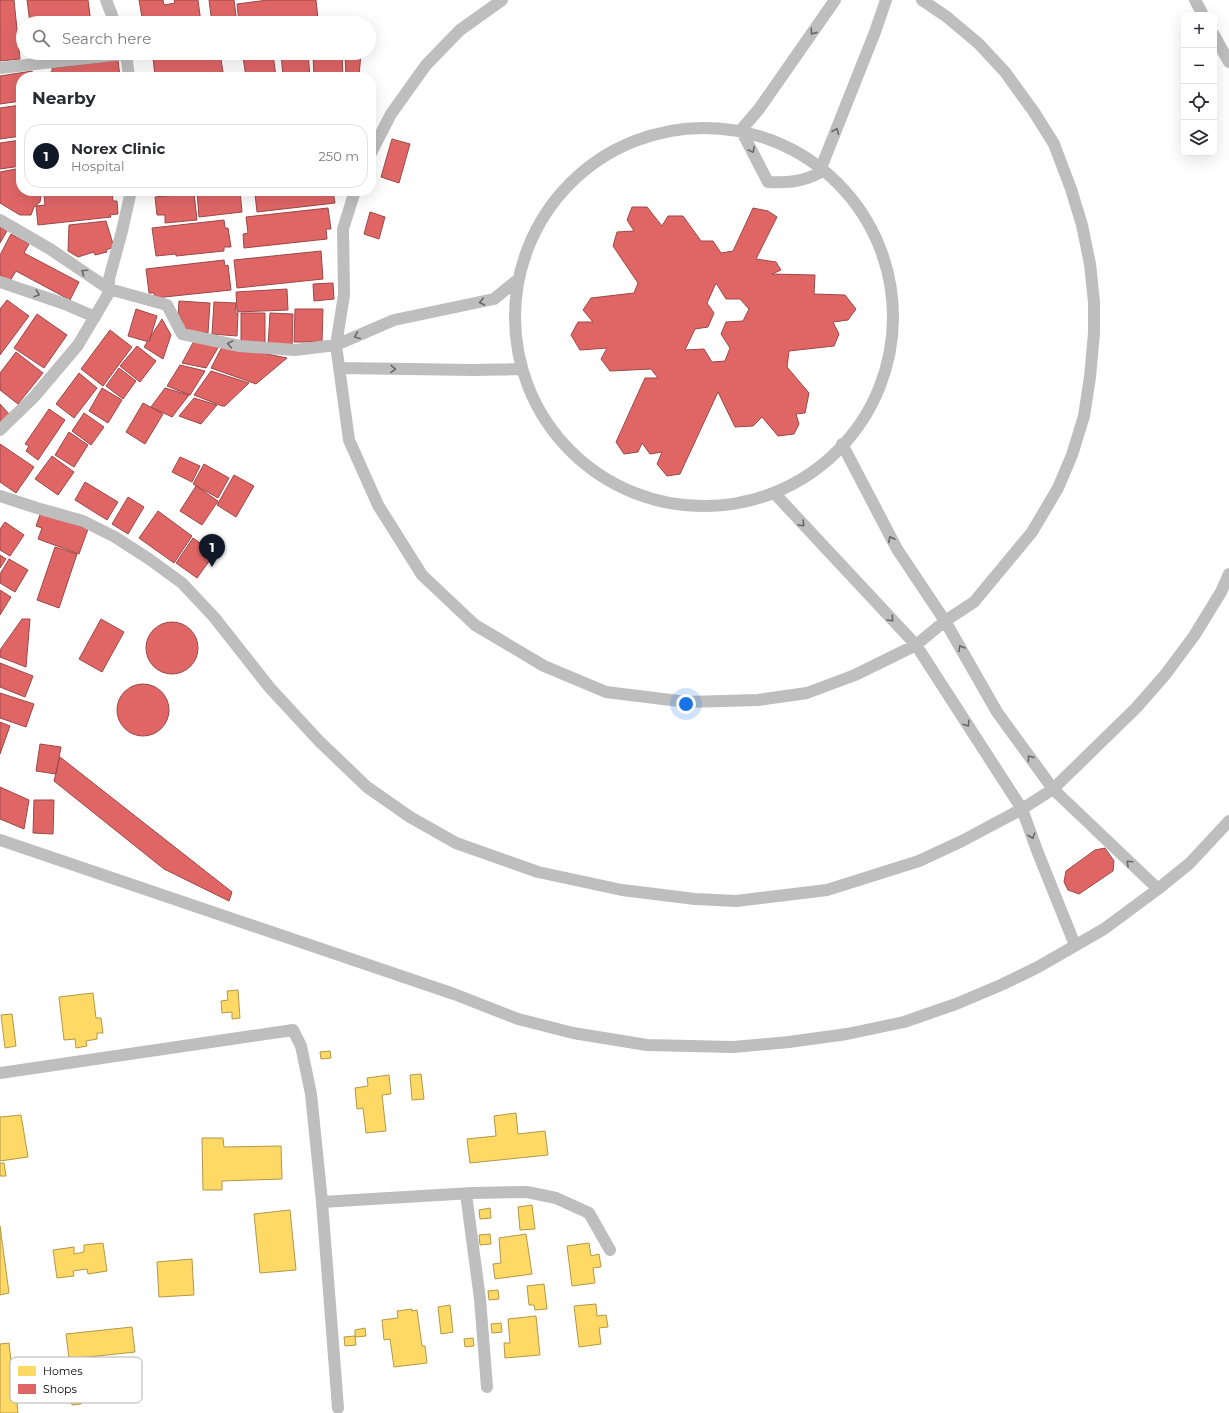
<!DOCTYPE html>
<meta charset="utf-8">
<style>
body{margin:0;font-family:Montserrat,sans-serif;background:#f7f7f7;color:#2b2b33}
.controls{position:absolute;right:12px;top:12px;display:grid;overflow:hidden;border-radius:8px;box-shadow:0 4px 16px #0002}
.controls button{width:36px;height:36px;display:grid;place-items:center;padding:0;border:0;border-bottom:1px solid #e1e1e2;background:#fff;color:#2b2b33;font:20px sans-serif}
.you{position:absolute;left:686px;top:704px;width:14px;height:14px;margin:-10px;border:3px solid #fff;border-radius:50%;background:#1a73e8;box-shadow:0 0 0 6px #1a73e833}
.badge{display:grid;place-items:center;width:26px;height:26px;border-radius:50%;background:#111827;color:#fff;font-size:13px;font-weight:700}
.pin{position:absolute;translate:-50% -33px;filter:drop-shadow(0 1px 2px #0008)}
.pin::after{content:'';position:absolute;top:21px;width:14px;height:12px;background:inherit;clip-path:polygon(0 0,100% 0,50% 100%)}
.list{margin:0;padding:0;list-style:none}
h2{display:flex;justify-content:space-between;align-items:center;height:52px;margin:0;padding:0 16px;font-size:17px}
h2 small{font-size:13px;font-weight:400;color:#7c7c81}
.list li{display:grid;grid-template-columns:26px 1fr auto;gap:12px;align-items:center;box-sizing:border-box;height:64px;margin:0 8px 8px;padding:0 8px;border:1px solid #e1e1e2;border-radius:16px}
.list b{display:block;font-size:15px;white-space:nowrap}
.list p{margin:0;font-size:13px;white-space:nowrap;color:#7c7c81}
.list em{font-size:13px;font-style:normal;color:#7c7c81}
.icon{flex:none;width:22px;height:22px;fill:none;stroke:currentColor;stroke-width:2;stroke-linecap:round;stroke-linejoin:round}
.map{position:relative;flex:none;width:1229px;height:1413px;overflow:hidden}
.search{position:absolute;background:#fff;box-shadow:0 4px 16px #0002;left:16px;top:16px;width:360px;height:44px;display:flex;align-items:center;gap:10px;box-sizing:border-box;padding:0 14px;border-radius:22px;color:#7c7c81;font-size:15px}
.panel{position:absolute;background:#fff;box-shadow:0 4px 16px #0002;left:16px;top:72px;width:360px;height:124px;border-radius:16px}
.map>svg:first-child{display:block}
</style>
<div class="map">
<svg width="1229" height="1413" viewBox="0 0 1229 1413">
<rect width="100%" height="100%" fill="#fff"/>
<!-- homes -->
<path fill="#ffd966" stroke="#b29847" d="M 238,990 L 240,1018 L 232,1019 L 232,1012 L 222,1013 L 221,1001 L 228,1000 L 227,991 Z
M 93,993 L 96,1018 L 101,1018 L 103,1033 L 97,1033 L 97,1039 L 86,1041 L 87,1046 L 76,1048 L 75,1039 L 64,1040 L 59,997 Z
M 12,1014 L 16,1046 L 5,1048 L 1,1015 Z
M 330,1051 L 331,1058 L 321,1059 L 320,1052 Z
M 421,1074 L 424,1099 L 412,1100 L 410,1075 Z
M 389,1075 L 391,1094 L 382,1095 L 386,1131 L 366,1133 L 363,1108 L 357,1109 L 355,1088 L 368,1086 L 367,1078 Z
M 516,1113 L 518,1134 L 545,1131 L 548,1155 L 470,1163 L 467,1139 L 496,1136 L 494,1116 Z
M 21,1115 L 28,1157 L 0,1161 L 0,1117 Z
M 202,1138 L 223,1138 L 224,1147 L 281,1146 L 282,1179 L 222,1181 L 222,1190 L 203,1190 Z
M 0,1163 L 4,1163 L 6,1176 L 0,1176 Z
M 532,1205 L 535,1229 L 520,1230 L 518,1207 Z
M 490,1208 L 491,1218 L 480,1219 L 479,1210 Z
M 290,1210 L 296,1270 L 260,1273 L 254,1214 Z
M 0,1226 L 9,1293 L 0,1295 Z
M 490,1234 L 491,1244 L 480,1245 L 479,1235 Z
M 526,1234 L 532,1274 L 495,1279 L 493,1264 L 501,1263 L 499,1238 Z
M 103,1243 L 107,1271 L 88,1274 L 87,1269 L 73,1271 L 74,1276 L 57,1278 L 53,1250 L 74,1247 L 74,1254 L 84,1252 L 84,1245 Z
M 589,1243 L 591,1256 L 599,1254 L 601,1267 L 593,1268 L 595,1283 L 572,1286 L 567,1246 Z
M 192,1259 L 194,1295 L 159,1297 L 157,1262 Z
M 544,1284 L 547,1309 L 535,1310 L 534,1305 L 529,1305 L 527,1286 Z
M 498,1290 L 499,1299 L 489,1300 L 488,1291 Z
M 596,1304 L 597,1316 L 606,1315 L 608,1327 L 599,1328 L 601,1344 L 579,1347 L 574,1306 Z
M 450,1305 L 453,1332 L 441,1334 L 438,1307 Z
M 412,1309 L 412,1311 L 417,1310 L 422,1346 L 425,1346 L 427,1363 L 394,1367 L 390,1339 L 384,1340 L 382,1320 L 398,1318 L 397,1311 Z
M 536,1316 L 540,1355 L 505,1358 L 504,1343 L 510,1343 L 508,1319 Z
M 501,1323 L 502,1332 L 492,1333 L 491,1324 Z
M 132,1327 L 135,1352 L 69,1359 L 66,1334 Z
M 365,1328 L 366,1336 L 355,1337 L 355,1330 Z
M 355,1336 L 356,1345 L 345,1346 L 344,1337 Z
M 473,1338 L 474,1346 L 465,1347 L 464,1339 Z
M 9,1343 L 12,1370 L 34,1367 L 37,1391 L 16,1393 L 18,1413 L 0,1413 L 0,1344 Z
M 79,1389 L 81,1404 L 72,1405 L 70,1390 Z"/>
<!-- shops -->
<path fill="#e06666" stroke="#9d4747" fill-rule="evenodd" d="M 0,0 L 14,0 L 20,59 L 0,61 Z
M 27,0 L 88,0 L 91,23 L 30,23 Z
M 139,0 L 163,0 L 164,5 L 175,3 L 174,0 L 198,0 L 201,23 L 143,23 Z
M 209,0 L 234,0 L 237,23 L 212,23 Z
M 268,0 L 316,0 L 318,19 L 283,23 L 239,23 L 237,4 Z
M 182,53 L 220,53 L 223,72 L 184,77 L 155,77 L 153,57 Z
M 281,53 L 308,53 L 310,77 L 283,77 Z
M 313,53 L 342,53 L 343,77 L 314,77 Z
M 345,53 L 361,53 L 359,76 L 346,77 Z
M 273,54 L 276,77 L 246,77 L 243,57 Z
M 118,60 L 120,77 L 45,77 L 45,73 L 52,72 L 52,68 Z
M 32,71 L 33,77 L 21,77 L 21,101 L 0,104 L 0,76 Z
M 21,105 L 21,136 L 0,139 L 0,108 Z
M 392,139 L 410,144 L 399,183 L 381,177 Z
M 21,140 L 21,166 L 0,169 L 0,143 Z
M 21,168 L 21,191 L 42,191 L 40,202 L 34,207 L 31,215 L 20,215 L 0,203 L 0,172 Z
M 83,191 L 112,191 L 113,201 L 117,201 L 118,214 L 110,215 L 111,217 L 38,225 L 36,206 L 45,205 L 44,195 Z
M 197,191 L 240,191 L 242,212 L 199,217 Z
M 261,191 L 333,191 L 335,203 L 257,212 L 255,194 L 261,193 Z
M 194,193 L 197,220 L 165,223 L 165,215 L 157,215 L 155,197 Z
M 632,207 L 647,207 L 662,226 L 668,216 L 683,216 L 701,241 L 713,241 L 721,253 L 733,251 L 753,208 L 768,211 L 777,217 L 756,259 L 776,262 L 781,270 L 772,274 L 815,275 L 814,294 L 845,295 L 856,309 L 848,320 L 833,322 L 839,334 L 834,346 L 789,351 L 787,367 L 809,393 L 805,413 L 796,414 L 799,424 L 794,434 L 778,436 L 762,417 L 753,426 L 735,427 L 718,392 L 680,474 L 667,476 L 657,464 L 662,452 L 650,454 L 642,443 L 638,452 L 624,454 L 616,442 L 645,378 L 658,378 L 651,369 L 610,371 L 601,359 L 607,348 L 580,350 L 571,335 L 578,322 L 593,322 L 583,310 L 591,298 L 634,293 L 638,283 L 613,246 L 617,232 L 634,231 L 627,220 ZM 716,283 L 726,299 L 740,299 L 749,309 L 743,321 L 726,322 L 721,334 L 730,348 L 725,361 L 712,362 L 704,349 L 685,350 L 695,329 L 708,327 L 714,313 L 707,303 Z
M 328,208 L 331,229 L 326,229 L 327,239 L 244,248 L 243,234 L 248,233 L 246,217 Z
M 370,212 L 385,217 L 379,239 L 364,234 Z
M 224,220 L 225,228 L 228,228 L 231,247 L 224,247 L 224,251 L 176,256 L 176,254 L 156,256 L 152,228 Z
M 106,221 L 114,247 L 106,250 L 107,252 L 95,255 L 94,252 L 78,257 L 68,251 L 69,225 Z
M 0,227 L 7,231 L 0,243 Z
M 11,234 L 29,244 L 24,253 L 79,282 L 70,300 L 16,271 L 10,281 L 0,275 L 0,255 Z
M 321,251 L 323,279 L 237,288 L 234,260 Z
M 224,260 L 225,266 L 228,265 L 231,290 L 155,298 L 154,293 L 149,293 L 146,269 Z
M 333,283 L 334,299 L 314,301 L 313,284 Z
M 287,289 L 288,310 L 237,312 L 236,292 Z
M 7,300 L 29,316 L 0,355 L 0,309 Z
M 179,301 L 210,303 L 208,333 L 181,332 L 182,319 L 178,318 Z
M 214,302 L 236,303 L 235,313 L 238,313 L 237,336 L 212,334 Z
M 136,309 L 157,316 L 149,342 L 128,336 Z
M 295,309 L 323,309 L 322,342 L 294,342 Z
M 241,313 L 265,313 L 265,344 L 241,343 Z
M 270,313 L 293,314 L 292,347 L 268,346 Z
M 37,314 L 67,335 L 44,368 L 14,348 Z
M 162,319 L 171,335 L 163,359 L 144,347 Z
M 110,330 L 132,347 L 103,386 L 81,369 Z
M 194,341 L 219,346 L 206,368 L 182,363 Z
M 223,345 L 287,358 L 256,384 L 211,368 Z
M 137,346 L 156,361 L 140,382 L 120,366 Z
M 16,352 L 43,373 L 18,404 L 0,390 L 0,373 Z
M 180,365 L 205,371 L 190,395 L 167,386 Z
M 119,368 L 136,381 L 123,399 L 106,386 Z
M 211,371 L 249,383 L 225,406 L 222,406 L 194,395 Z
M 79,373 L 97,388 L 74,418 L 56,404 Z
M 102,388 L 122,400 L 108,423 L 89,411 Z
M 165,388 L 189,395 L 172,417 L 151,407 Z
M 194,398 L 217,405 L 201,424 L 179,416 Z
M 143,403 L 163,414 L 145,444 L 126,432 Z
M 0,404 L 10,415 L 0,424 Z
M 49,409 L 65,420 L 38,460 L 26,451 L 29,446 L 25,444 Z
M 84,413 L 104,427 L 91,445 L 72,431 Z
M 69,432 L 88,445 L 74,467 L 55,455 Z
M 0,444 L 34,467 L 16,493 L 0,482 Z
M 52,456 L 74,472 L 58,495 L 35,479 Z
M 180,457 L 200,466 L 192,482 L 172,472 Z
M 204,464 L 229,478 L 218,498 L 193,484 Z
M 234,475 L 254,486 L 236,517 L 217,505 Z
M 85,482 L 118,502 L 107,520 L 75,500 Z
M 196,486 L 218,501 L 202,525 L 180,511 Z
M 128,497 L 144,507 L 128,534 L 112,524 Z
M 158,511 L 192,536 L 174,563 L 139,538 Z
M 41,512 L 88,529 L 79,554 L 38,539 L 42,528 L 36,526 Z
M 5,522 L 24,535 L 10,556 L 0,550 L 0,529 Z
M 193,538 L 215,553 L 197,578 L 176,563 Z
M 55,547 L 77,554 L 59,608 L 37,600 Z
M 0,555 L 6,559 L 0,568 Z
M 9,559 L 28,570 L 15,592 L 0,583 L 0,574 Z
M 0,590 L 11,597 L 0,615 Z
M 22,619 L 30,619 L 26,667 L 0,657 L 0,650 Z
M 101,619 L 124,632 L 102,672 L 79,659 Z
M146 648a26 26 0 1 1 52 0a26 26 0 1 1-52 0Z
M 0,663 L 33,676 L 25,697 L 0,687 Z
M117 710a26 26 0 1 1 52 0a26 26 0 1 1-52 0Z
M 0,693 L 34,704 L 26,727 L 0,718 Z
M 0,722 L 10,726 L 0,754 Z
M 40,744 L 61,747 L 56,774 L 36,771 Z
M 60,757 L 232,892 L 229,901 L 164,869 L 54,781 Z
M 0,787 L 29,800 L 24,829 L 0,819 Z
M 34,800 L 54,800 L 53,834 L 33,833 Z
M 1105,848 L 1114,861 L 1113,871 L 1079,894 L 1068,890 L 1064,882 L 1066,871 L 1095,850 Z"/>
<g fill="none" stroke-linecap="round" stroke-linejoin="round">
<!-- street -->
<path stroke="#bebebe" stroke-width="12" d="M 106,0 L 115,23
M 835,0 L 759,109 L 741,130 L 768,182 C 787,183 802,182 819,173 L 875,32 L 886,0
M 1195,0 L 1203,15
M 1214,35 L 1229,62
M 126,53 L 129,77
M 0,68 L 132,53
M515 317a189 189 0 1 1 378 0a189 189 0 1 1-378 0Z
M 371,153 L 391,114 L 426,65 L 460,30 L 502,0
M 355,191 L 343,229 L 344,295 L 336,345 L 349,440 L 378,505 L 422,575 L 475,625 L 544,666 L 606,692 L 687,702 L 758,700 L 807,693 L 855,675 L 916,645 L 945,621 L 974,602 L 1032,532 L 1058,488 L 1072,455 L 1084,416 L 1090,377 L 1094,333 L 1094,302 L 1090,264 L 1082,225 L 1071,189 L 1054,144 L 1034,112 L 1005,72 L 979,44 L 947,17 L 922,0
M 0,220 L 50,249 L 109,289 L 167,305 L 182,334 L 240,346 L 295,350 L 336,345 L 394,320 L 494,299 L 515,282
M 0,282 L 65,304 L 95,317
M 340,368 L 474,370 L 521,369
M 0,430 L 34,397 L 78,345 L 107,296 L 109,289 L 109,279 L 122,231 L 131,191
M 842,444 L 897,549 L 945,621 L 997,712 L 1053,789 L 1158,889
M 776,495 L 916,645 L 1022,809 L 1038,853 L 1075,945
M 0,496 L 37,508 L 83,521 L 115,537 L 149,559 L 182,583 L 214,617 L 270,688 L 319,741 L 367,787 L 410,817 L 456,843 L 538,872 L 622,890 L 695,899 L 736,901 L 827,890 L 919,861 L 962,841 L 1022,809 L 1053,789 L 1136,708 L 1165,675 L 1194,636 L 1221,592 L 1229,574
M 0,840 L 454,994 L 518,1019 L 573,1033 L 647,1045 L 733,1047 L 789,1042 L 847,1034 L 904,1022 L 956,1004 L 1001,985 L 1038,967 L 1104,929 L 1158,889 L 1190,863 L 1229,821
M 0,1073 L 293,1030 L 301,1046 L 311,1094 L 322,1202 L 338,1408
M 466,1194 L 480,1299 L 487,1387
M 322,1202 L 472,1193 L 527,1192 L 556,1198 L 589,1213 L 610,1250"/>
</g>
<!-- one-way arrows -->
<defs><path id="oneway-chevron" d="M-2-3.5L2.5 0L-2 3.5" fill="none" stroke-width="1.6" stroke-linecap="round" stroke-linejoin="round"/></defs>
<g stroke="#686868">
<use href="#oneway-chevron" transform="translate(813 32) rotate(125)"/>
<use href="#oneway-chevron" transform="translate(836 131) rotate(-68)"/>
<use href="#oneway-chevron" transform="translate(752 150) rotate(62)"/>
<use href="#oneway-chevron" transform="translate(84 272) rotate(-146)"/>
<use href="#oneway-chevron" transform="translate(37 294) rotate(19)"/>
<use href="#oneway-chevron" transform="translate(482 302) rotate(168)"/>
<use href="#oneway-chevron" transform="translate(357 336) rotate(157)"/>
<use href="#oneway-chevron" transform="translate(230 344) rotate(-168)"/>
<use href="#oneway-chevron" transform="translate(393 369) rotate(1)"/>
<use href="#oneway-chevron" transform="translate(802 524) rotate(47)"/>
<use href="#oneway-chevron" transform="translate(891 539) rotate(-117)"/>
<use href="#oneway-chevron" transform="translate(891 619) rotate(47)"/>
<use href="#oneway-chevron" transform="translate(961 648) rotate(-120)"/>
<use href="#oneway-chevron" transform="translate(967 724) rotate(57)"/>
<use href="#oneway-chevron" transform="translate(1030 758) rotate(-126)"/>
<use href="#oneway-chevron" transform="translate(1032 836) rotate(71)"/>
<use href="#oneway-chevron" transform="translate(1129 863) rotate(-137)"/>
</g>
<!-- legend -->
<rect x="10" y="1357" width="132" height="46" rx="6" fill="#fff" stroke="#b2b2b2" stroke-width="1"/>
<rect x="18" y="1366" width="18" height="10" fill="#ffd966"/>
<rect x="18" y="1384" width="18" height="10" fill="#e06666"/>
<g font-size="11" fill="#000">
<text x="43" y="1375">Homes</text>
<text x="43" y="1393">Shops</text>
</g>
</svg>
<div class="controls">
<button>+</button>
<button>−</button>
<button><svg class="icon" aria-label="locate" viewBox="0 0 24 24"><circle cx="12" cy="12" r="6"/><path d="M12 2v4M12 18v4M2 12h4M18 12h4"/></svg></button>
<button><svg class="icon" aria-label="layers" viewBox="0 0 24 24"><path d="M12 4l9 5-9 5-9-5zM3 14l9 5 9-5"/></svg></button>
</div>
<div class="you"></div>
<div class="pin badge" style="left:212px;top:567px">1</div>
<div class="search"><svg class="icon" aria-label="search" viewBox="0 0 24 24"><circle cx="10" cy="10" r="6"/><path d="M15 15l6 6"/></svg>Search here</div>
<section class="panel">
<h2>Nearby<small></small></h2>
<ul class="list">
<li><span class="badge">1</span><div><b>Norex Clinic</b><p>Hospital</p></div><em>250 m</em></li>
</ul>
</section>
</div>
